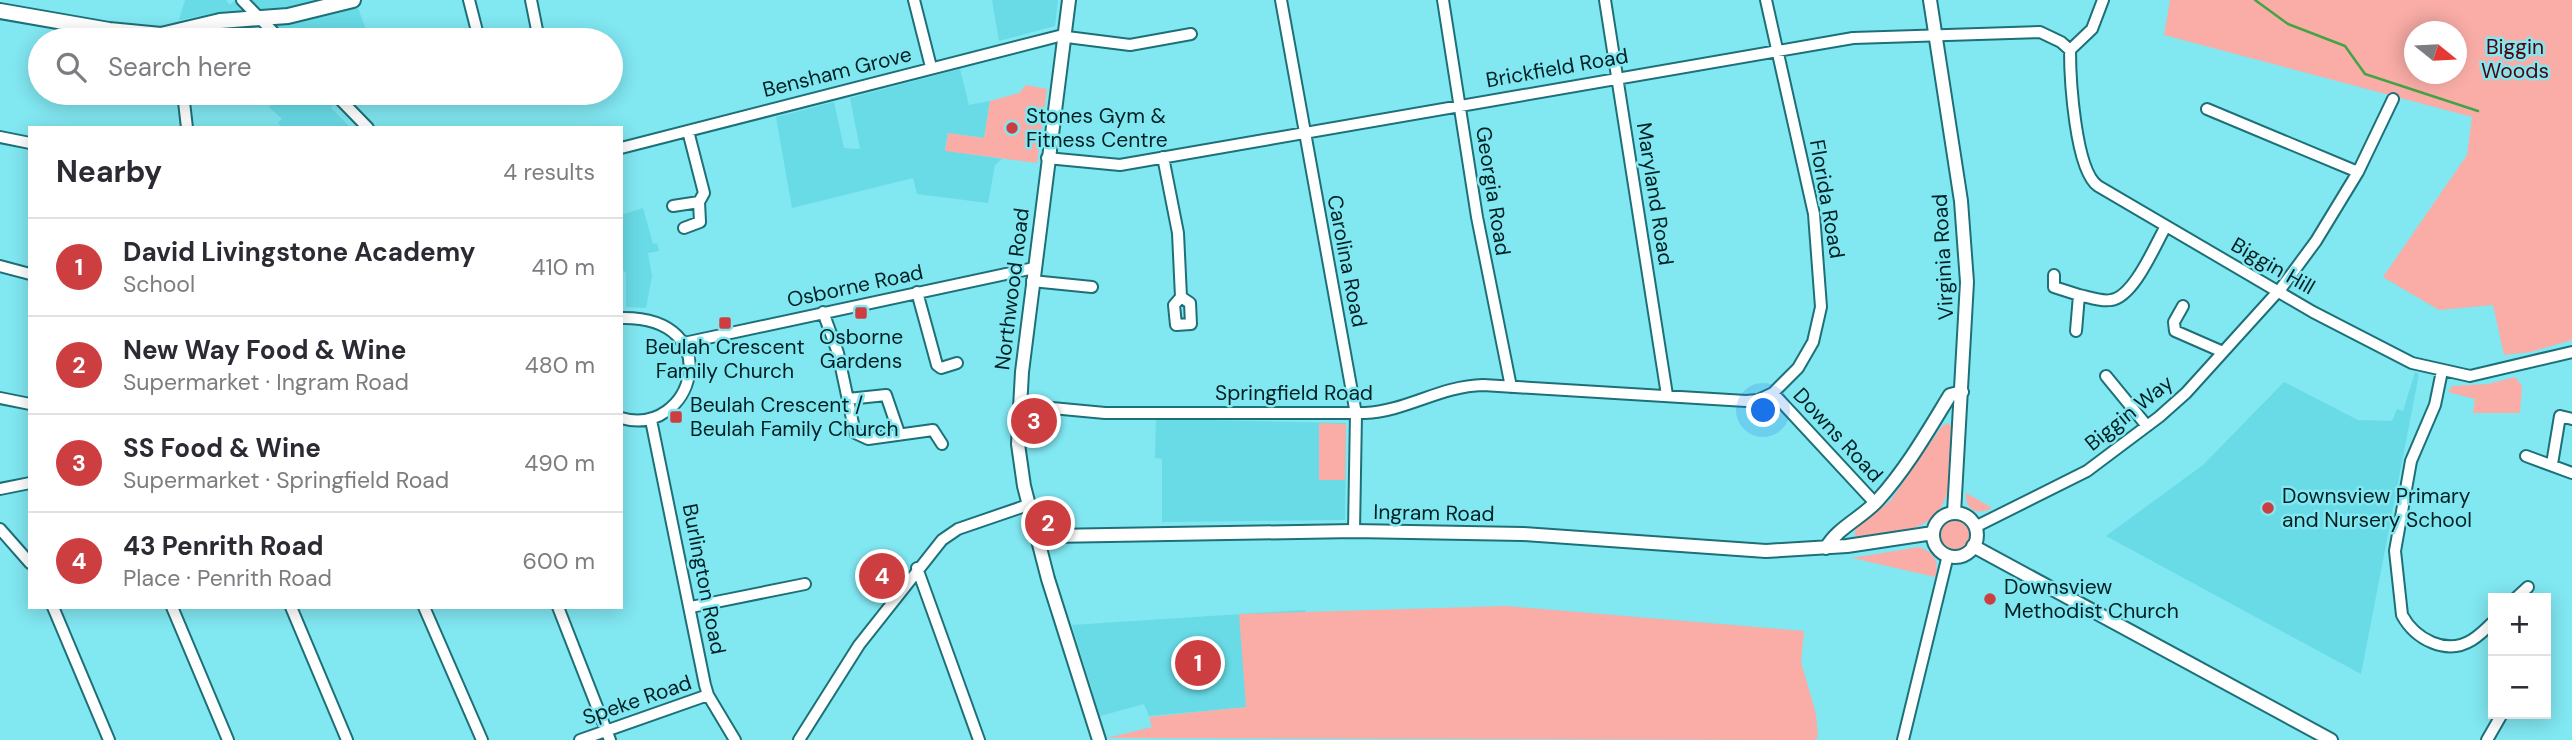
<!DOCTYPE html>
<meta charset="utf-8">
<style>
body{margin:0;font-family:"DM Sans",sans-serif;background:#f2f2f3;color:#2b2b33}
.controls{position:absolute;right:21px;bottom:21px;display:grid;overflow:hidden;border-radius:0px;box-shadow:0 4px 18px #0003}
.controls button{width:63px;height:63px;display:grid;place-items:center;padding:0;border:0;border-bottom:2px solid #e1e1e2;background:#fff;color:#2b2b33;font:35px sans-serif}
.compass{position:absolute;left:2404px;top:21px;width:63px;height:63px;border-radius:50%;background:#fff;box-shadow:0 4px 18px #0003;rotate:108deg}
.you{position:absolute;left:1764px;top:411px;width:24px;height:24px;margin:-18px;border:5px solid #fff;border-radius:50%;background:#1a73e8;box-shadow:0 0 0 10px #1a73e833}
.badge{display:grid;place-items:center;width:46px;height:46px;border-radius:50%;background:#cd3e41;color:#fff;font-size:23px;font-weight:700}
.pin{position:absolute;translate:-50% -50%;border:4px solid #fff;box-shadow:0 2px 7px #0006}
.list{margin:0;padding:0;list-style:none}
h2{display:flex;justify-content:space-between;align-items:center;height:91px;margin:0;padding:0 28px;font-size:30px}
h2 small{font-size:23px;font-weight:400;color:#7c7c81}
.list li{display:grid;grid-template-columns:46px 1fr auto;gap:21px;align-items:center;box-sizing:border-box;height:98px;padding:0 28px;border-top:2px solid #e1e1e2}
.list b{display:block;font-size:26px;white-space:nowrap}
.list p{margin:0;font-size:23px;white-space:nowrap;color:#7c7c81}
.list em{font-size:23px;font-style:normal;color:#7c7c81}
.icon{flex:none;width:38px;height:38px;fill:none;stroke:currentColor;stroke-width:2;stroke-linecap:round;stroke-linejoin:round}
.map{position:relative;flex:none;width:2572px;height:740px;overflow:hidden}
.search{position:absolute;background:#fff;box-shadow:0 4px 18px #0003;left:28px;top:28px;width:595px;height:77px;display:flex;align-items:center;gap:18px;box-sizing:border-box;padding:0 24px;border-radius:38px;color:#7c7c81;font-size:26px}
.panel{position:absolute;background:#fff;box-shadow:0 4px 18px #0003;left:28px;top:126px;width:595px;height:483px;border-radius:0px}
.map>svg:first-child{display:block}
</style>
<div class="map">
<svg width="2572" height="740" viewBox="0 0 2572 740">
<rect width="100%" height="100%" fill="#81e7f1"/>
<!-- built -->
<path fill="#69dbe6" d="M 185,0 L 226,0 L 230,5 L 235,0 L 355,0 L 370,40 L 229,40 L 214,13 L 179,20 Z
M 992,0 L 1058,0 L 1055,26 L 999,41 Z
M 960,69 L 969,105 L 990,101 L 984,138 L 948,133 L 945,150 L 1002,159 L 995,165 L 988,203 L 917,194 L 913,178 L 792,208 L 776,117 L 834,102 L 844,148 L 860,149 L 850,98 Z
M 272,93 L 345,93 L 331,108 L 351,128 L 283,128 L 278,123 L 282,119 L 269,107 L 277,98 Z
M 643,208 L 653,244 L 657,243 L 659,251 L 648,253 L 652,276 L 646,308 L 626,307 L 626,273 L 621,268 L 621,215 Z
M 2415,372 L 2419,374 L 2361,674 L 2106,536 L 2203,465 L 2284,382 L 2358,420 L 2392,421 L 2397,409 L 2403,411 Z
M 1156,419 L 1346,423 L 1345,520 L 1162,522 L 1162,459 L 1155,458 Z
M 1305,610 L 1317,701 L 1149,716 L 1144,704 L 1100,716 L 1072,625 Z"/>
<!-- green -->
<path fill="#faada7" fill-rule="evenodd" d="M 2170,0 L 2572,0 L 2572,340 L 2531,352 L 2504,355 L 2493,305 L 2439,310 L 2383,277 L 2467,155 L 2472,117 L 2164,35 ZM 2414,32 L 2456,32 L 2456,74 L 2414,74 Z
M 1026,85 L 1047,89 L 1037,163 L 945,151 L 948,133 L 984,138 L 990,101 L 1019,93 Z
M 2515,377 L 2522,386 L 2520,413 L 2473,413 L 2475,399 L 2448,392 L 2452,386 L 2488,384 Z
M 1319,423 L 1346,424 L 1345,480 L 1319,480 Z
M 1948,423 L 1954,429 C 1949,481 1958,523 1893,533 C 1881,534 1867,539 1855,536 L 1855,529 L 1891,500 L 1942,426 Z
M 1966,493 L 1991,507 L 1991,509 C 1976,515 1965,510 1966,493 Z
M1938 535a16 16 0 1 1 32 0a16 16 0 1 1-32 0Z
M 1919,547 C 1934,552 1940,562 1935,577 L 1852,558 Z
M 1506,606 L 1804,631 L 1801,662 L 1816,714 L 1818,737 L 1814,740 L 1107,738 L 1152,727 L 1149,717 L 1246,707 L 1239,614 Z"/>
<g fill="none" stroke-linecap="round" stroke-linejoin="round">
<!-- stream -->
<path stroke="#45a347" stroke-width="2.5" d="M 2255,0 L 2288,24 L 2345,46 L 2365,74 L 2478,111"/>
<defs>
<path id="minor" d="M 242,0 L 281,40
M 469,0 L 479,39 L 472,40
M 531,0 L 539,40
M 914,0 L 931,67
M 1281,0 L 1356,414 L 1354,531
M 1443,0 L 1477,217 L 1511,387
M 1605,0 L 1667,395
M 2070,50 C 2070,78 2075,170 2098,186 L 2313,312 L 2412,363 L 2470,376 L 2572,352
M 2070,50 L 2092,29 L 2103,0
M 183,93 L 187,128
M 334,93 L 368,128
M 2207,109 L 2358,172
M 0,137 L 30,143
M 621,148 L 1059,36 L 1130,45 L 1191,34
M 1163,157 L 1178,233 L 1181,297 L 1174,305 L 1176,325 L 1191,324 L 1190,303 L 1181,297
M 1047,158 L 1120,165 L 1853,38 L 2040,32 L 2061,42 L 2070,50
M 673,206 L 699,202
M 684,228 L 700,222 L 699,202 L 704,193 L 688,131
M 0,266 L 30,274
M 2054,275 L 2054,287 L 2079,295
M 1032,281 L 1092,287
M 917,292 L 937,365 L 941,368 L 957,363
M 2183,306 L 2174,322 L 2175,331 L 2223,352
M 823,312 L 838,353 L 855,433 L 868,439 L 933,430 L 942,444
M 621,318 C 730,316 693,439 621,418
M 2076,331 L 2079,295 C 2089,297 2101,302 2111,300 C 2134,297 2155,245 2166,226
M 684,343 L 1034,268
M 2442,371 L 2435,405 L 2411,461 L 2395,551 L 2402,615 C 2415,639 2446,656 2472,640 C 2480,635 2487,628 2493,622
M 2106,376 L 2147,426
M 1773,393 L 1875,503
M 0,398 L 30,404
M 848,399 L 886,395 L 899,433
M 1020,405 L 1105,413 L 1365,413 C 1407,411 1440,386 1483,385 L 1746,401 L 1758,400 L 1773,393 L 1798,368 L 1813,342 L 1821,307 L 1814,214 L 1766,0
M 651,420 L 705,685 L 708,695 L 735,740
M 2526,456 L 2572,473
M 2552,464 L 2560,416 L 2572,419
M 0,489 L 30,483
M 1975,527 L 2087,471 L 2159,417 L 2186,393 L 2282,287 L 2316,241 L 2358,172 L 2393,99
M 0,529 L 30,563
M 917,568 L 979,740
M 2516,598 L 2528,587
M 53,607 L 109,740
M 172,607 L 228,740
M 291,607 L 347,740
M 424,607 L 482,740
M 558,607 L 610,740
M 691,607 L 805,584
M 580,740 L 708,695
M 799,740 L 859,645 L 942,540 L 958,529 L 1028,505
M 1903,740 L 1948,555
M 2487,740 L 2502,714"/>
<path id="tertiary" d="M 1069,0 L 1022,372 L 1018,444 L 1024,486 L 1048,579 L 1099,740
M 1930,0 L 1961,201 L 1967,282 L 1954,513
M1933 535a22 22 0 1 1 44 0a22 22 0 1 1-44 0Z
M 1040,539 L 1050,536 L 1354,531 L 1523,534 L 1766,551 L 1847,546 L 1933,533
M 1973,546 L 2331,740
M 1826,548 C 1838,527 1862,518 1878,500 C 1907,468 1928,431 1950,395 L 1962,392"/>
<path id="secondary" d="M 0,11 L 109,30 L 161,35 L 220,21 L 288,16 L 353,0"/>
</defs>
<!-- minor casing -->
<use href="#minor" stroke="#1d7078" stroke-width="14"/>
<!-- tertiary casing -->
<use href="#tertiary" stroke="#1d7078" stroke-width="16"/>
<!-- secondary casing -->
<use href="#secondary" stroke="#1d7078" stroke-width="18"/>
<!-- minor -->
<use href="#minor" stroke="#fff" stroke-width="10"/>
<!-- tertiary -->
<use href="#tertiary" stroke="#fff" stroke-width="12"/>
<!-- secondary -->
<use href="#secondary" stroke="#fff" stroke-width="14"/>
</g>
<!-- markers -->
<g fill="#cd3e41" stroke="#81e7f1" stroke-width="2.5">
<circle cx="1012" cy="128" r="7"/>
<rect x="854" y="306" width="14" height="14" rx="3.5"/>
<rect x="718" y="316" width="14" height="14" rx="3.5"/>
<rect x="669" y="410" width="14" height="14" rx="3.5"/>
<circle cx="2268" cy="508" r="7"/>
<circle cx="1990" cy="599" r="7"/>
</g>
<g text-anchor="middle" stroke-width="5" stroke-linejoin="round" paint-order="stroke">
<!-- park labels -->
<g font-size="21" fill="#54020a" stroke="#81e7f1">
<text x="2515" y="54">Biggin<tspan x="2515" dy="24">Woods</tspan></text>
</g>
<!-- street labels -->
<g font-size="21" fill="#002124" stroke="#81e7f1">
<text transform="translate(1557 68) rotate(-10)" y="7">Brickfield Road</text>
<text transform="translate(837 72) rotate(-14)" y="7">Bensham Grove</text>
<text transform="translate(1493 191) rotate(81)" y="7">Georgia Road</text>
<text transform="translate(1655 194) rotate(81)" y="7">Maryland Road</text>
<text transform="translate(1827 199) rotate(80)" y="7">Florida Road</text>
<text transform="translate(1943 257) rotate(-93)" y="7">Virginia Road</text>
<text transform="translate(1347 261) rotate(79)" y="7">Carolina Road</text>
<text transform="translate(2273 266) rotate(30)" y="7">Biggin Hill</text>
<text transform="translate(855 286) rotate(-12)" y="7">Osborne Road</text>
<text transform="translate(1012 289) rotate(-83)" y="7">Northwood Road</text>
<text x="1294" y="400">Springfield Road</text>
<text transform="translate(2129 413) rotate(-39)" y="7">Biggin Way</text>
<text transform="translate(1838 435) rotate(47)" y="7">Downs Road</text>
<text transform="translate(1434 513) rotate(1)" y="7">Ingram Road</text>
<text transform="translate(704 579) rotate(79)" y="7">Burlington Road</text>
<text transform="translate(637 700) rotate(-19)" y="7">Speke Road</text>
</g>
<!-- poi labels -->
<g font-size="21" fill="#002124" stroke="#81e7f1" text-anchor="start">
<text x="1026" y="123">Stones Gym &amp;<tspan x="1026" dy="24">Fitness Centre</tspan></text>
<text x="861" y="344" text-anchor="middle">Osborne<tspan x="861" dy="24">Gardens</tspan></text>
<text x="725" y="354" text-anchor="middle">Beulah Crescent<tspan x="725" dy="24">Family Church</tspan></text>
<text x="690" y="412">Beulah Crescent /<tspan x="690" dy="24">Beulah Family Church</tspan></text>
<text x="2282" y="503">Downsview Primary<tspan x="2282" dy="24">and Nursery School</tspan></text>
<text x="2004" y="594">Downsview<tspan x="2004" dy="24">Methodist Church</tspan></text>
</g>
</g>
</svg>
<div class="controls">
<button>+</button>
<button>−</button>
</div>
<svg class="compass" viewBox="-18 -18 36 36"><path d="M0-13l5 13h-10z" fill="#e53935"/><path d="M0 13l5-13h-10z" fill="#7c7c81"/></svg>
<div class="you"></div>
<div class="pin badge" style="left:1198px;top:663px">1</div>
<div class="pin badge" style="left:1048px;top:523px">2</div>
<div class="pin badge" style="left:1034px;top:421px">3</div>
<div class="pin badge" style="left:882px;top:576px">4</div>
<div class="search"><svg class="icon" aria-label="search" viewBox="0 0 24 24"><circle cx="10" cy="10" r="6"/><path d="M15 15l6 6"/></svg>Search here</div>
<section class="panel">
<h2>Nearby<small>4 results</small></h2>
<ul class="list">
<li><span class="badge">1</span><div><b>David Livingstone Academy</b><p>School</p></div><em>410 m</em></li>
<li><span class="badge">2</span><div><b>New Way Food &amp; Wine</b><p>Supermarket · Ingram Road</p></div><em>480 m</em></li>
<li><span class="badge">3</span><div><b>SS Food &amp; Wine</b><p>Supermarket · Springfield Road</p></div><em>490 m</em></li>
<li><span class="badge">4</span><div><b>43 Penrith Road</b><p>Place · Penrith Road</p></div><em>600 m</em></li>
</ul>
</section>
</div>
